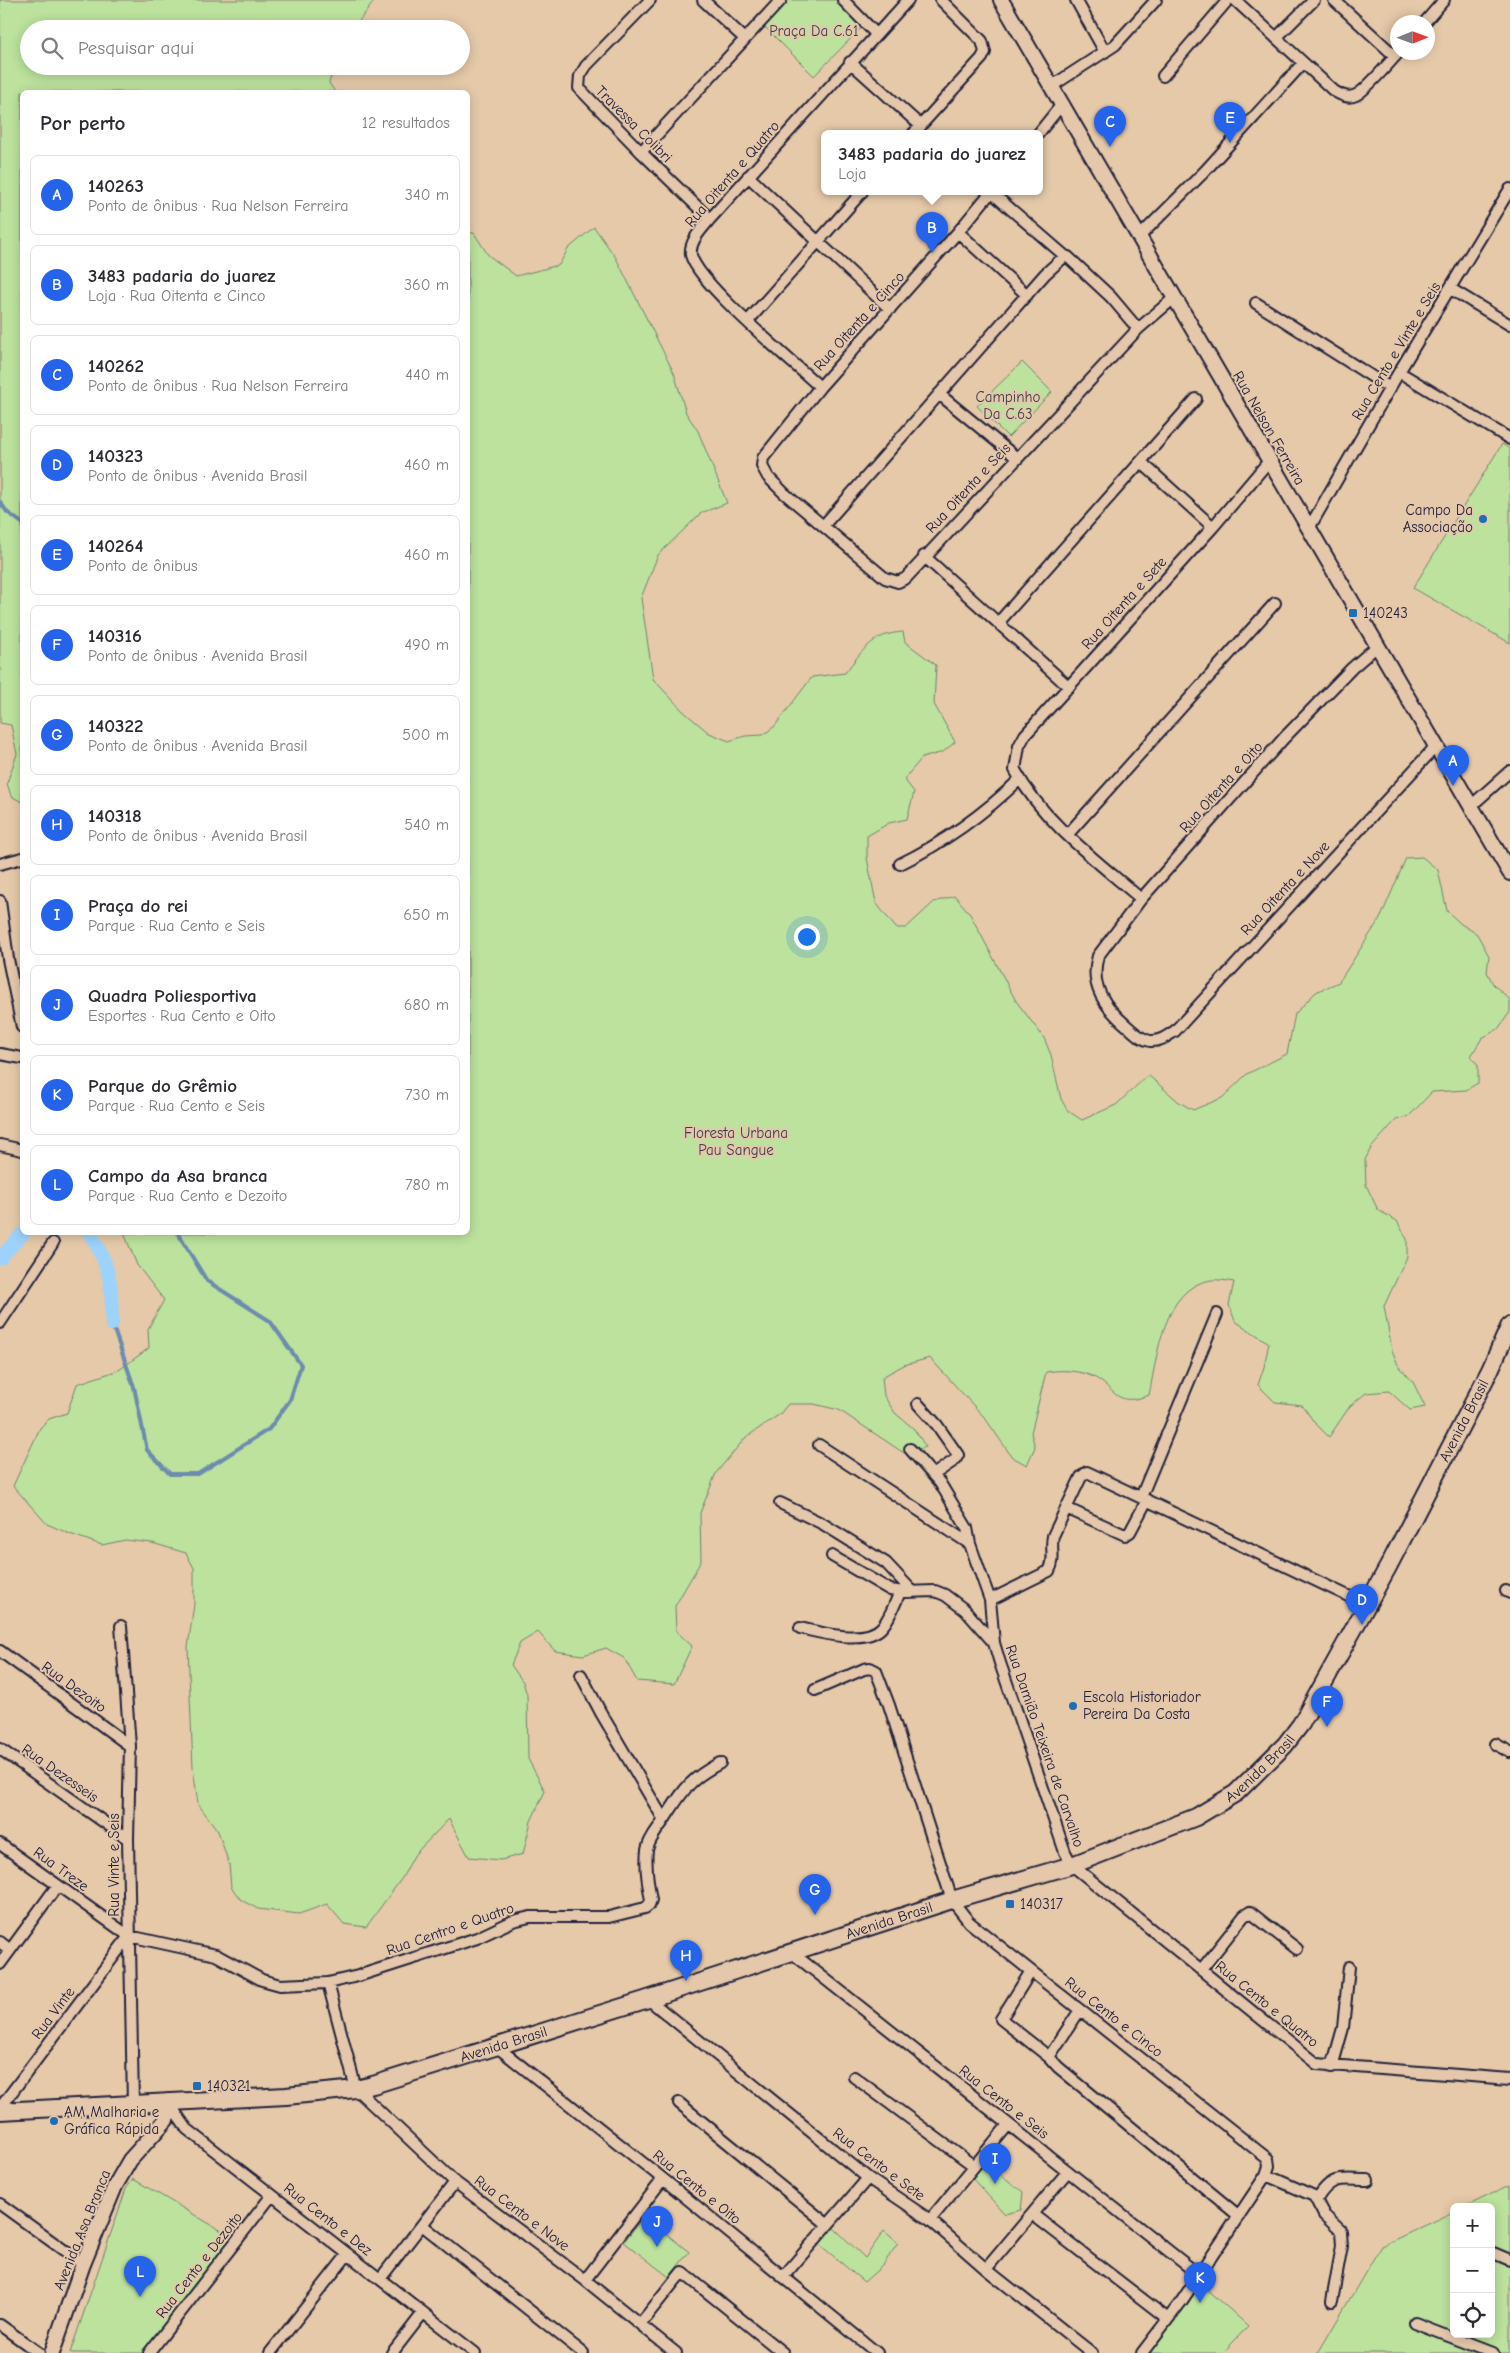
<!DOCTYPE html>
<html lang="pt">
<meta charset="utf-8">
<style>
body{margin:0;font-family:"Comic Neue",sans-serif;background:#f7f7f7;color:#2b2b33}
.controls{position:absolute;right:15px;bottom:15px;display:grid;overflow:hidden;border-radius:8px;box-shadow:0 2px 12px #0003}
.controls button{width:45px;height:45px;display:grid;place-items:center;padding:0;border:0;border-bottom:1px solid #e1e1e2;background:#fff;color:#2b2b33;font:25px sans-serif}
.compass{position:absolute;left:1390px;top:15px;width:45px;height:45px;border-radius:50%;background:#fff;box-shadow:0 2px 12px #0003;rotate:89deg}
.you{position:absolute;left:806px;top:936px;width:18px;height:18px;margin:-12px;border:4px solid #fff;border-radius:50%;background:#1a73e8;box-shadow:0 0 0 8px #1a73e833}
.badge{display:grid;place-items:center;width:32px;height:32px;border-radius:50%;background:#2563eb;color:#fff;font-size:16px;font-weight:700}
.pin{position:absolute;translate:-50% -41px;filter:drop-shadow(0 1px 2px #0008)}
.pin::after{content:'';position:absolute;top:26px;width:18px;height:15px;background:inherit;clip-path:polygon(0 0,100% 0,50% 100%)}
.popup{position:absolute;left:821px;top:130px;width:222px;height:65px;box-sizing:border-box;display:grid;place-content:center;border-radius:8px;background:#fff;filter:drop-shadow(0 1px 4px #0005);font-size:16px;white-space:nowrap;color:#7c7c81}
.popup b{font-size:19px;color:#2b2b33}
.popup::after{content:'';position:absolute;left:50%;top:100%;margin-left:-10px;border:10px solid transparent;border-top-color:#fff}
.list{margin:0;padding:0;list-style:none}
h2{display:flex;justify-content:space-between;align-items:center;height:65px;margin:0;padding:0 20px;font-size:21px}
h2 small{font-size:16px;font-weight:400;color:#7c7c81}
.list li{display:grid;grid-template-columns:32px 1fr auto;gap:15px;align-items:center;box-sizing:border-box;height:80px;margin:0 10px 10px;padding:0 10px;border:1px solid #e1e1e2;border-radius:8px}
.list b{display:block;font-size:19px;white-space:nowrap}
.list p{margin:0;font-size:16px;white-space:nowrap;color:#7c7c81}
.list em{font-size:16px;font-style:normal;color:#7c7c81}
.icon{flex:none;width:28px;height:28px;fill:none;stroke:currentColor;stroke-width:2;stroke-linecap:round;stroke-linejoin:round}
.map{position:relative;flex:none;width:1510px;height:2353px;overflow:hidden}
.search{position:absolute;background:#fff;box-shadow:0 2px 12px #0003;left:20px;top:20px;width:450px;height:55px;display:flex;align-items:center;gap:12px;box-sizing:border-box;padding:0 18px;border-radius:28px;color:#7c7c81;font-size:19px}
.panel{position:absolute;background:#fff;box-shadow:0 2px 12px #0003;left:20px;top:90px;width:450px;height:1145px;border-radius:8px}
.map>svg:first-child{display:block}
</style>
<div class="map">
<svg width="1510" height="2353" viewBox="0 0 1510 2353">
<rect width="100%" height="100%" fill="#e5c9a9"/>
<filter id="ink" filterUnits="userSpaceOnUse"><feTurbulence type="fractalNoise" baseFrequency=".02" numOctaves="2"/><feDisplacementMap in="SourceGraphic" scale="10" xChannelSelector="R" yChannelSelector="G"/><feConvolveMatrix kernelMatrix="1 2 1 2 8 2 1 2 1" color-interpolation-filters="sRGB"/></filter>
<g filter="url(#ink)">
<!-- green -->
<path fill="#bce29d" stroke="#6f826c" d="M 0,0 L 375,0 L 353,29 L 29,29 L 29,66 L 334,66 L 329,83 L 335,92 L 22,92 L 22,802 L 11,796 L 7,783 L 17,754 L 11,725 L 0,723 Z
M 784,0 L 840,0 L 864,25 L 814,76 L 762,24 Z
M 594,227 L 616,258 L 674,373 L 686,413 L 698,431 L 727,503 L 701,513 L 658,555 L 641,598 L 653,679 L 683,711 L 709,733 L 729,741 L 745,736 L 763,735 L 775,726 L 812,677 L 845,673 C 863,650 872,634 903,632 L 905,642 L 936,665 L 934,704 L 955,742 L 943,752 L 922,758 L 904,779 L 914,792 L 907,819 L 889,823 L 867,836 L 867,858 L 876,903 L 896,928 L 906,928 L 934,902 L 955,896 L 970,914 L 1016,1001 L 1044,1038 L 1051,1055 L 1061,1099 L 1068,1111 L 1082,1120 L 1116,1105 L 1148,1075 L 1179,1102 L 1193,1110 L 1222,1098 L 1247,1074 L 1287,1054 L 1295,1014 L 1316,992 L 1339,982 L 1381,917 L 1406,858 L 1422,857 L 1438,870 L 1447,911 L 1461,924 L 1477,934 L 1489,956 L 1487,972 L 1493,984 L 1510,1000 L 1510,1012 L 1498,1029 L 1482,1038 L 1471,1056 L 1478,1065 L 1478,1083 L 1466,1090 L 1432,1092 L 1409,1116 L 1396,1120 L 1371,1148 L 1365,1160 L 1366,1185 L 1378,1210 L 1397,1221 L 1407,1239 L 1407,1257 L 1384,1306 L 1392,1350 L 1398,1365 L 1413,1382 L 1425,1407 L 1410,1410 L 1389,1391 L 1366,1393 L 1350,1406 L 1329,1437 L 1314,1422 L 1302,1405 L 1275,1402 L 1258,1385 L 1264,1367 L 1269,1343 L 1235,1321 L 1229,1305 L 1234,1282 C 1227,1281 1218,1279 1211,1280 C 1163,1287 1157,1357 1149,1395 C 1111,1410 1116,1383 1086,1374 C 1073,1370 1059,1370 1046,1372 L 1031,1433 L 1035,1447 L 1027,1465 L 1012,1457 L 985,1418 L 930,1358 L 904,1365 L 882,1377 L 884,1396 L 895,1413 L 914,1429 L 926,1447 L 904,1453 L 839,1410 L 814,1404 L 788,1404 L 780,1414 L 745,1438 L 716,1473 L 700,1513 L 701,1561 L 675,1606 L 676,1631 L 692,1646 L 674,1684 L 637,1681 L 624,1658 L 606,1648 L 583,1655 L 555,1651 L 538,1632 L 520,1643 L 511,1665 L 523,1682 L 527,1695 L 528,1759 L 545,1791 L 531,1821 L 523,1854 L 501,1860 L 469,1857 L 449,1819 L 415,1854 L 402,1878 L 366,1927 L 344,1924 L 327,1904 L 299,1914 L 258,1909 L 241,1900 L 231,1887 L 229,1864 L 218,1831 L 198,1804 L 193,1768 L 188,1647 L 194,1604 L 194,1568 L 186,1553 L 152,1543 L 125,1540 L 102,1545 L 70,1534 L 47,1524 L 13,1486 L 40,1428 L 49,1419 L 67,1413 L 77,1384 L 119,1370 L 149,1348 L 148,1329 L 164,1300 L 137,1265 L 124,1233 L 468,1232 L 468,233 L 474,233 L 488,255 L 516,276 L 559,265 L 568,249 Z
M 1022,362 L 1052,392 L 1008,437 L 977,406 Z
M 1502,444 L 1510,449 L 1510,643 L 1413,588 Z
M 983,2161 L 1023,2192 L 1021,2210 L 1005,2214 L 971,2177 Z
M 133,2179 L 239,2241 L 144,2353 L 70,2353 L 126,2189 Z
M 1510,2185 L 1510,2353 L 1318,2353 L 1381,2246 L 1454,2212 L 1454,2334 L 1491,2334 L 1491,2207 L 1465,2207 Z
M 644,2216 L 689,2252 L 669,2277 L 624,2242 Z
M 833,2227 L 865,2258 L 884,2231 L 898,2243 L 883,2265 L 864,2282 L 819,2244 Z
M 1196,2279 L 1248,2326 L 1223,2353 L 1141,2353 Z"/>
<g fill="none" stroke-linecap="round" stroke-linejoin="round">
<!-- stream -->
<path stroke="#6c8cae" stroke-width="4" d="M 0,502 L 7,512 L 22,523
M 112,1324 L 134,1387 L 147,1450 L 170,1474 L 198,1474 L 269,1429 L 290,1400 L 301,1365 L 270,1321 L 207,1281 L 177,1232"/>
<!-- canal -->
<path stroke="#9dd2fb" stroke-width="14" d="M 89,1232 C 111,1267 112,1285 112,1324
M 0,1258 L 24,1232"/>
<defs>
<path id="street" d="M 650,0 L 586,66 L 580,76 L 579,88 L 641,152 L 710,219
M 703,0 L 745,39
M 843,0 L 876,34
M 1076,0 L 1105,52
M 1235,0 L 1334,91 C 1341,95 1348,99 1356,95 C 1364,92 1391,61 1399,52
M 1334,0 L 1395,56
M 1425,22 L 1444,0
M 1276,38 L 1314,0
M 850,62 L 921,126
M 1163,76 L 1228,0
M 1052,86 L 1115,45 L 1156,0
M 913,134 L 982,58 L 985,52 L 982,41 L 941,0
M 1038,134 L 1062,104
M 641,152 L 781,0
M 748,176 L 890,309
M 991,192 L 958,232 L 820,387 L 763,458 L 762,466 L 768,477 L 784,493 L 885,578 L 898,582 L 906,578 L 1138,329 L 1174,298
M 991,192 L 1065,256
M 958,232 L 1027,295
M 1140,236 L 1205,171 L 1303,63
M 1451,289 L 1510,325
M 1256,303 L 1390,388
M 748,321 L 862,192
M 1399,372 L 1510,439
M 820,387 C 795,364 697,283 691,255 C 689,241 702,229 710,219 L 908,0
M 939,394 L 1017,458
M 1141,462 L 1213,527
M 823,526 L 1045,274 L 1065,256 L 1068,257 L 1111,297 L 1138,329
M 1308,530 L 1399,372 L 1510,189
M 924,556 L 1069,687
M 998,623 L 1196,399
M 1376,647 L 1352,668 L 1284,738 L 1141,899 L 1098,956 C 1089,986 1105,1007 1127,1026 C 1134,1032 1140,1039 1150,1041 C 1160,1042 1167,1036 1175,1031 L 1436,746
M 1471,806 L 1510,771
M 1068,834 L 1275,603
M 0,864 L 22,858
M 900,864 C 943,843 985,813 1020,779
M 1141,899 C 1097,861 1043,822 1015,770 L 1019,746 L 1025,735 L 1213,527 L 1269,461
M 0,901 L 8,959 L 22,1027
M 0,1054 L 22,1058
M 0,1145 L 22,1150
M 0,1323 L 53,1243
M 918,1404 L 937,1425 L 958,1455 L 955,1460 L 933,1475
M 819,1445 L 970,1544
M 910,1449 L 940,1483 L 967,1528 L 970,1544 L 990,1600 L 994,1643 L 1000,1663 L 1065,1852 L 1072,1865 L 1317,2064 L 1510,2079
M 1141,1497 L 1217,1314
M 780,1503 L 823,1524 L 886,1563 L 913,1592
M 1066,1508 L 1125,1535 L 1130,1532 L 1147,1500
M 832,1556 L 890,1590 L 905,1592 L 935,1591 L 945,1595 L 965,1610 L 994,1643
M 1506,1591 L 1510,1593
M 990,1600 L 1049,1571 C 1056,1559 1050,1549 1053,1536 L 1081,1477 L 1087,1472 L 1367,1605
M 121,1626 L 130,1746 L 128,1839 L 133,2104
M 800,1628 C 820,1633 866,1645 882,1627 C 890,1618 895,1603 900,1592
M 0,1651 L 130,1746
M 581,1675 L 601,1713 L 664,1820
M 815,1690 L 864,1669 L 870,1668 L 876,1671 L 889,1705 L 952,1900 L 969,1922 L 1268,2159 L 1269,2166 L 1266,2175 L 1181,2302 L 1142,2353
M 1495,1744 L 1510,1752
M 0,1749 L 128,1839
M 0,1844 L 129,1936 L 216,1955 L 262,1980 L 280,1985 L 328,1983 L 358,1976 L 477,1938 L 513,1921 L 530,1917 L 609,1917 L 645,1908 L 649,1905 L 651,1900 C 648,1884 645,1867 647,1850 C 649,1840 656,1831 662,1823 C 682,1793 686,1781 720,1763
M 0,1942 L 10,1950
M 791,1952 L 1199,2275
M 0,1964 L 57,1886
M 1201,1970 L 1244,1916 L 1250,1912 L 1297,1949
M 1031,1971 L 1001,2019 L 1049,2057
M 328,1983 L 356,2089 L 455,2182 L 585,2280 L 676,2353
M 648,1999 L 868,2178 L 930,2220 L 986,2269 L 1092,2353
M 1080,2010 L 1049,2057 L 1058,2067 L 1239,2216
M 496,2046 L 663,2179 L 877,2353
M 1332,2067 L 1343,2028 L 1349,1967
M 854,2077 L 974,2166
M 174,2101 L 175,2112 L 187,2129 L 475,2353
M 679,2103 L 827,2224
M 0,2108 L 129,1936
M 1266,2175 L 1314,2196 L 1324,2215 L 1341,2231 L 1342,2246 L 1332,2301
M 1317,2199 C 1332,2174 1342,2180 1368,2180
M 0,2204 L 83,2264
M 1032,2214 L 1168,2319
M 930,2220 L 1008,2125
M 422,2225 L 583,2353
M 1491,2252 L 1510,2260
M 986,2269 L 1068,2171
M 783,2277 L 868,2178
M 380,2279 L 455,2182
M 585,2280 L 663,2179
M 1415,2323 L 1493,2353
M 640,2324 L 682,2272 L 783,2353
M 0,2325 L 39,2353
M 149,2353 L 272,2195
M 270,2353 L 348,2254
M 392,2353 L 423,2313"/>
<path id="secondary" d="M 1001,0 C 1172,290 1338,583 1510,873
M 52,2353 L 83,2264 L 115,2186 L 130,2160 L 166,2120 L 169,2101"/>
<g id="primary">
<path id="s1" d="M 0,2111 L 286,2096 L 356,2089 L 373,2085 L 648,1999 L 952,1900 L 1072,1865 L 1196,1817 L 1236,1793 L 1285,1745 L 1301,1724 L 1388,1567 L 1490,1370 L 1510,1325"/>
</g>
</defs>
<!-- street casing -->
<use href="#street" stroke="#22223b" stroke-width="14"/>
<!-- secondary casing -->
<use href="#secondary" stroke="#22223b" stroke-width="18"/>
<!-- primary casing -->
<use href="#primary" stroke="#22223b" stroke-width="20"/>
<!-- street -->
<use href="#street" stroke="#e5c8ac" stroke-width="10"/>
<!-- secondary -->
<use href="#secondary" stroke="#e5c8ac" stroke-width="14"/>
<!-- primary -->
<use href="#primary" stroke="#e5c8ac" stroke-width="16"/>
</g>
</g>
<!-- markers -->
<g fill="#1f6fb2" stroke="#e5c8ac" stroke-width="2">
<circle cx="1483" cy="519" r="5"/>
<rect x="1348" y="608" width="10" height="10" rx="2.5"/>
<circle cx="1073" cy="1706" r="5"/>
<rect x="1005" y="1899" width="10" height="10" rx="2.5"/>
<rect x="192" y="2081" width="10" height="10" rx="2.5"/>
<circle cx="54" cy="2121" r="5"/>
</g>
<g text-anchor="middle" stroke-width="4" stroke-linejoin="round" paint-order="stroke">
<!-- park labels -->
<g font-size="15" fill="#393f4a" stroke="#e5c8ac">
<text x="814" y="36">Praça Da C.61</text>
<text x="1008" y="402">Campinho<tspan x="1008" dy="17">Da C.63</tspan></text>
<text x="736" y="1138">Floresta Urbana<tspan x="736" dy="17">Pau Sangue</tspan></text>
</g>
<!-- street labels -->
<g font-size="15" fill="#22223b" stroke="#e5c8ac">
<text transform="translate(634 124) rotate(45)" y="5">Travessa Colibri</text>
<text transform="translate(732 174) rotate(-49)" y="5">Rua Oitenta e Quatro</text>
<text transform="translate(859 321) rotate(-48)" y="5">Rua Oitenta e Cinco</text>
<text transform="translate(1396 351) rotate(-59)" y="5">Rua Cento e Vinte e Seis</text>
<text transform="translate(1269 428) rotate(60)" y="5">Rua Nelson Ferreira</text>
<text transform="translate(968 488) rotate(-47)" y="5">Rua Oitenta e Seis</text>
<text transform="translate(1124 603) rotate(-48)" y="5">Rua Oitenta e Sete</text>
<text transform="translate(1221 787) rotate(-48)" y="5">Rua Oitenta e Oito</text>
<text transform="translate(1285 888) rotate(-47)" y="5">Rua Oitenta e Nove</text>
<text dy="5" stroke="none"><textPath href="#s1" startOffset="1726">Avenida Brasil</textPath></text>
<text transform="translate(74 1687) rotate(36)" y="5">Rua Dezoito</text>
<text transform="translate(1045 1746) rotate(71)" y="5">Rua Damião Teixeira de Carvalho</text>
<text dy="5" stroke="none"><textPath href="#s1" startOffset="1321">Avenida Brasil</textPath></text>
<text transform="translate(60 1773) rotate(35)" y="5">Rua Dezesseis</text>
<text transform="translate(114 1865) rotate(-90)" y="5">Rua Vinte e Seis</text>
<text transform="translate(61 1869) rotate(36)" y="5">Rua Treze</text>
<text dy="5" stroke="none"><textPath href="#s1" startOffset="916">Avenida Brasil</textPath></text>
<text transform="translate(450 1929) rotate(-19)" y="5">Rua Centro e Quatro</text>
<text transform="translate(1267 2004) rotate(39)" y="5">Rua Cento e Quatro</text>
<text transform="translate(53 2013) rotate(-53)" y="5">Rua Vinte</text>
<text transform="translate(1114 2017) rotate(38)" y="5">Rua Cento e Cinco</text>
<text dy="5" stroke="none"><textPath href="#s1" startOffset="511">Avenida Brasil</textPath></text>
<text transform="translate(1004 2102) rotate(38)" y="5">Rua Cento e Seis</text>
<text transform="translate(879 2164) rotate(37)" y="5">Rua Cento e Sete</text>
<text transform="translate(697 2187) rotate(39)" y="5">Rua Cento e Oito</text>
<text transform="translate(522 2213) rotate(37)" y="5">Rua Cento e Nove</text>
<text transform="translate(328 2219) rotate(38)" y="5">Rua Cento e Dez</text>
<text transform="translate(82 2230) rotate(-68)" y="5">Avenida Asa Branca</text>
<text transform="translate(199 2265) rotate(-52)" y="5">Rua Cento e Dezoito</text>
</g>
<!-- poi labels -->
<g font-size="15" fill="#22223b" stroke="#e5c8ac" text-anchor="start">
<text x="1473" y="515" text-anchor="end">Campo Da<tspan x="1473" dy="17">Associação</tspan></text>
<text x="1363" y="618">140243</text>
<text x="1083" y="1702">Escola Historiador<tspan x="1083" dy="17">Pereira Da Costa</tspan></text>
<text x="1020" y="1909">140317</text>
<text x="207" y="2091">140321</text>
<text x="64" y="2117">AM Malharia e<tspan x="64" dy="17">Gráfica Rápida</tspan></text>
</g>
</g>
</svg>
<div class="controls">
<button>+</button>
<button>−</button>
<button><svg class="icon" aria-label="locate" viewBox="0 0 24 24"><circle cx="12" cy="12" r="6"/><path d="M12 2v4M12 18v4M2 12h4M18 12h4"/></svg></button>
</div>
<svg class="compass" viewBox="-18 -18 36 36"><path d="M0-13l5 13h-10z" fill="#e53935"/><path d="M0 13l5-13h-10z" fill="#7c7c81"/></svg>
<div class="you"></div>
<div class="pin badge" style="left:1453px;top:786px">A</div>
<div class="pin badge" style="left:932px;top:253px">B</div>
<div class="popup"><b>3483 padaria do juarez</b>Loja</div>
<div class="pin badge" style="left:1110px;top:147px">C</div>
<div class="pin badge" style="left:1362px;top:1625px">D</div>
<div class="pin badge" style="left:1230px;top:143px">E</div>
<div class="pin badge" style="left:1327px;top:1727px">F</div>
<div class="pin badge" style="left:815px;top:1915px">G</div>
<div class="pin badge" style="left:686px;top:1981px">H</div>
<div class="pin badge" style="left:995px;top:2184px">I</div>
<div class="pin badge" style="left:657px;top:2247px">J</div>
<div class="pin badge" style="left:1200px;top:2303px">K</div>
<div class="pin badge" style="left:140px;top:2297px">L</div>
<div class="search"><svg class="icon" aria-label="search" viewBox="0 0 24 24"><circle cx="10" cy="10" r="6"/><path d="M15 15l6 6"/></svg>Pesquisar aqui</div>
<section class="panel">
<h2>Por perto<small>12 resultados</small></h2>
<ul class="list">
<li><span class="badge">A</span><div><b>140263</b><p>Ponto de ônibus · Rua Nelson Ferreira</p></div><em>340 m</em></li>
<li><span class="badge">B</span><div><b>3483 padaria do juarez</b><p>Loja · Rua Oitenta e Cinco</p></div><em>360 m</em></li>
<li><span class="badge">C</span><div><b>140262</b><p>Ponto de ônibus · Rua Nelson Ferreira</p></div><em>440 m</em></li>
<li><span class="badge">D</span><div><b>140323</b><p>Ponto de ônibus · Avenida Brasil</p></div><em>460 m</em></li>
<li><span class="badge">E</span><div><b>140264</b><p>Ponto de ônibus</p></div><em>460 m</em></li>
<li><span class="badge">F</span><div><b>140316</b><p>Ponto de ônibus · Avenida Brasil</p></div><em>490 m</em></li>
<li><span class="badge">G</span><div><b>140322</b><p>Ponto de ônibus · Avenida Brasil</p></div><em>500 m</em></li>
<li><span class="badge">H</span><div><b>140318</b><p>Ponto de ônibus · Avenida Brasil</p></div><em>540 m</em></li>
<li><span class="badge">I</span><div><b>Praça do rei</b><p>Parque · Rua Cento e Seis</p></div><em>650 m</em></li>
<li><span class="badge">J</span><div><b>Quadra Poliesportiva</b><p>Esportes · Rua Cento e Oito</p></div><em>680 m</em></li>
<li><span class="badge">K</span><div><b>Parque do Grêmio</b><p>Parque · Rua Cento e Seis</p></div><em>730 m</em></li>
<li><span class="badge">L</span><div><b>Campo da Asa branca</b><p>Parque · Rua Cento e Dezoito</p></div><em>780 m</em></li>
</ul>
</section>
</div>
